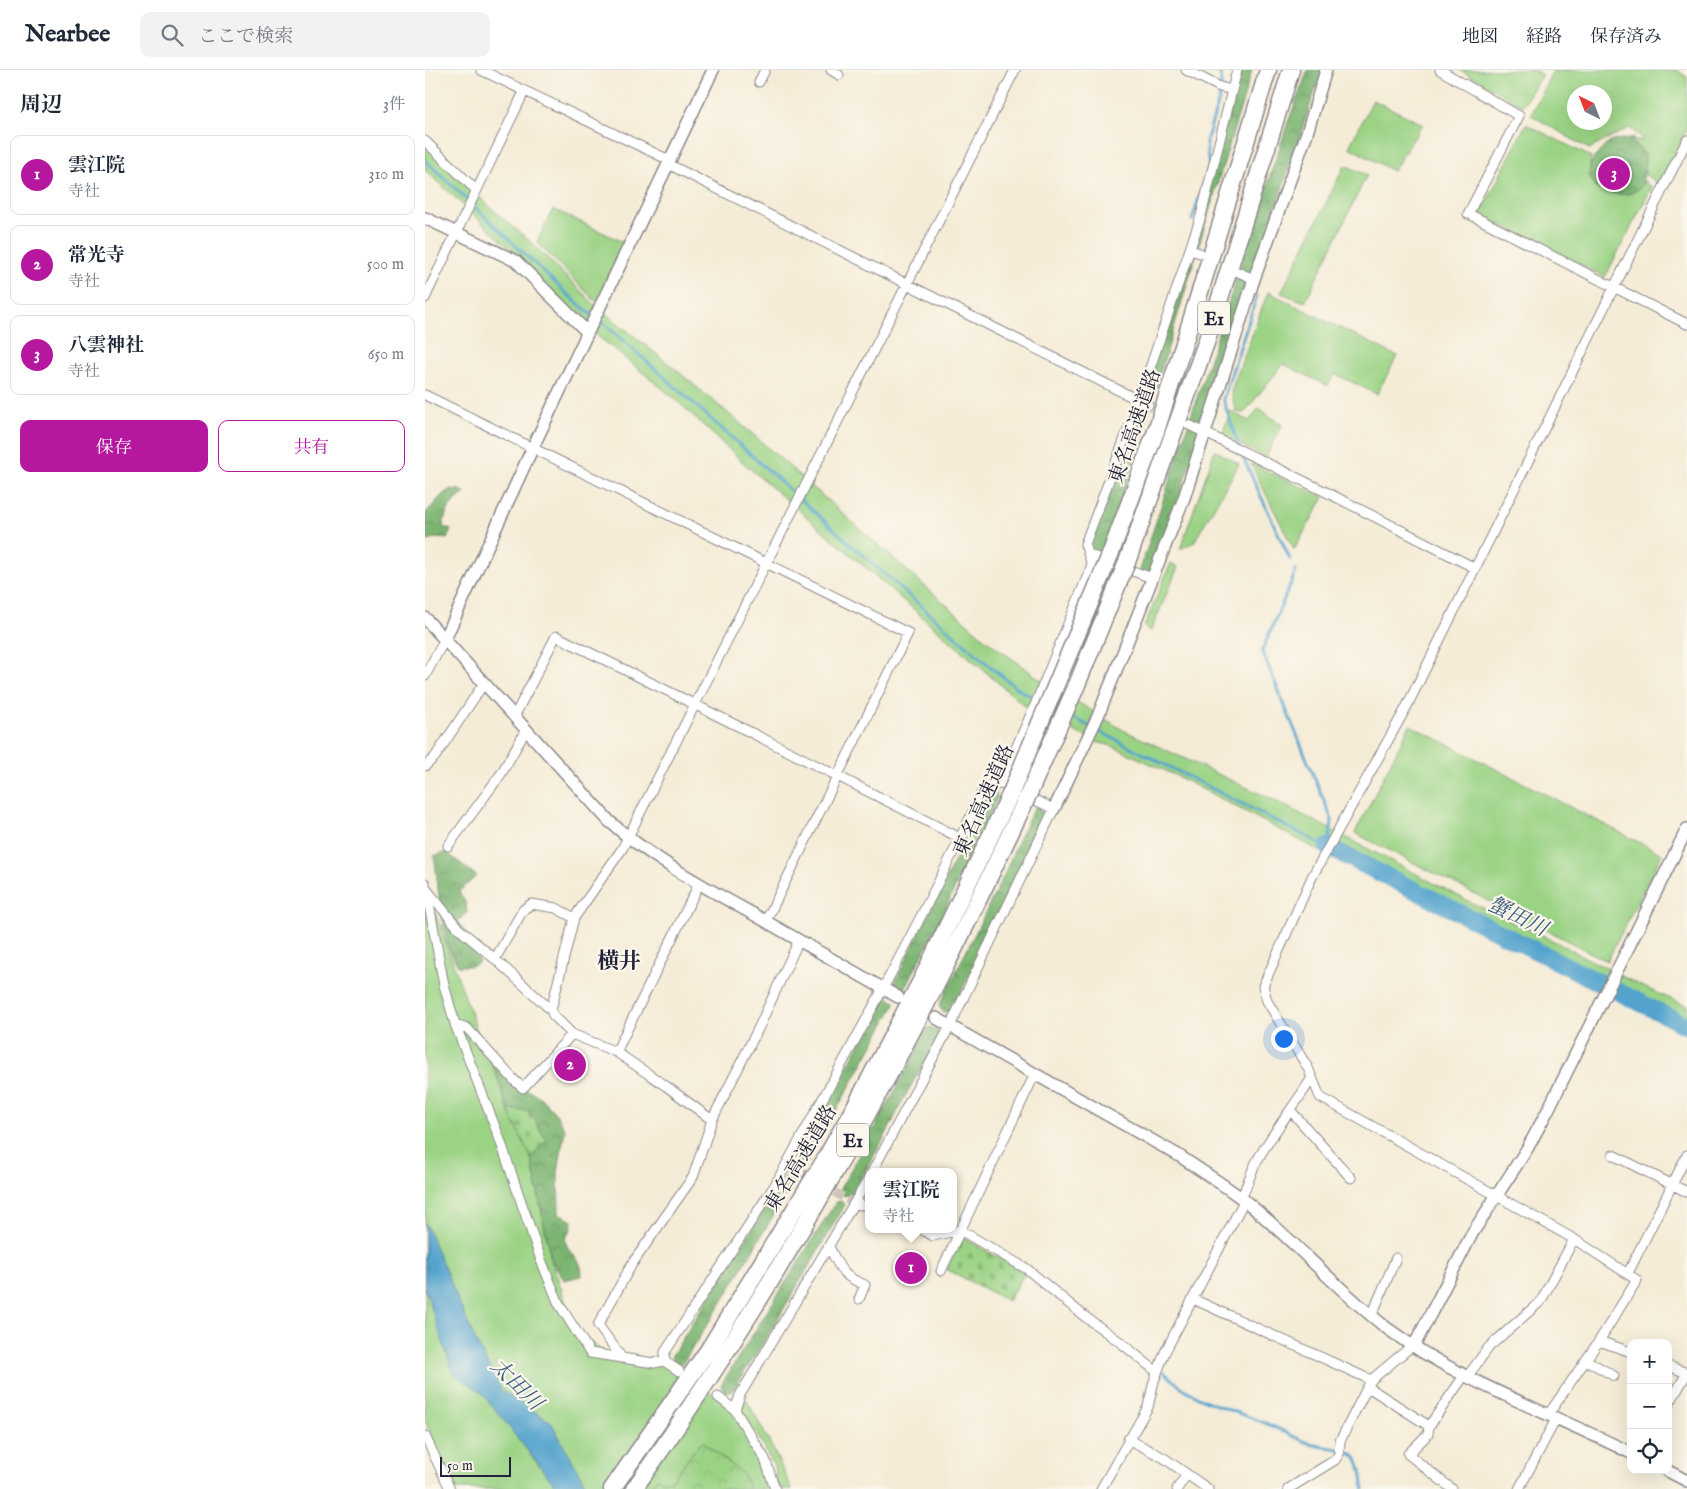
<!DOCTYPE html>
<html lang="ja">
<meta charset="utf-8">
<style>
body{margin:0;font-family:"IM FELL English","Noto Serif JP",serif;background:#f2f2f3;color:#1f2937}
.controls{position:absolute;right:15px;bottom:15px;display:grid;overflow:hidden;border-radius:10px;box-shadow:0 5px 20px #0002}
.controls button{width:45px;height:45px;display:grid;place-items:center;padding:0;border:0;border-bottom:1px solid #e0e1e3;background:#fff;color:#1f2937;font:25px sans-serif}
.compass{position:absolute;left:1142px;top:15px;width:45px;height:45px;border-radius:50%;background:#fff;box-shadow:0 5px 20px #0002;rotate:318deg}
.scale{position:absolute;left:15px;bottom:12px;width:71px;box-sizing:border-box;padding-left:5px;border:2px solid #22223b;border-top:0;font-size:14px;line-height:18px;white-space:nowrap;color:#22223b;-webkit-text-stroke:4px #fbf7ec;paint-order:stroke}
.you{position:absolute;left:858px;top:968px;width:18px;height:18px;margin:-12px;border:4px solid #fff;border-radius:50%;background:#1a73e8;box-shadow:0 0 0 8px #1a73e833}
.badge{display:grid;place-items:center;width:32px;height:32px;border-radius:50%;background:#b5179e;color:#fff;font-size:16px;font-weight:700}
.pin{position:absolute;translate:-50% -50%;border:2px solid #fff;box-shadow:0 1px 5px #0006}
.popup{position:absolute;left:440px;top:1098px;width:92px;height:65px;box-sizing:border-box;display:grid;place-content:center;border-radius:10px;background:#fff;filter:drop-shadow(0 1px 4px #0005);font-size:16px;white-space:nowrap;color:#747a83}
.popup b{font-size:19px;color:#1f2937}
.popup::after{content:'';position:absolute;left:50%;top:100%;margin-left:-10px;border:10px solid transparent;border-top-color:#fff}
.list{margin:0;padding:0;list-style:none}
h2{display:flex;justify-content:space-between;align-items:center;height:65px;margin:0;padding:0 20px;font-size:21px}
h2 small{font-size:16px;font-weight:400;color:#747a83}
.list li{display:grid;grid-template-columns:32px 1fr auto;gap:15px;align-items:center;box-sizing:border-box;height:80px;margin:0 10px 10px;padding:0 10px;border:1px solid #e0e1e3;border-radius:10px}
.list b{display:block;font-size:19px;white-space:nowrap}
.list p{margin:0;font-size:16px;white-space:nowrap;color:#747a83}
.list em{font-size:16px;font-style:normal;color:#747a83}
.actions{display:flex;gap:10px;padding:15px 20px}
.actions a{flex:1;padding:11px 0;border:1px solid #b5179e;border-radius:10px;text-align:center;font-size:18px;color:#b5179e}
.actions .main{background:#b5179e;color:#fff}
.icon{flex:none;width:28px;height:28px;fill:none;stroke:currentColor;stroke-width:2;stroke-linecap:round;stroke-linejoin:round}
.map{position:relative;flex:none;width:1262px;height:1419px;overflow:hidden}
header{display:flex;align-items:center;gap:30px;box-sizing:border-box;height:70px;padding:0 25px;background:#fff;border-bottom:1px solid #e0e1e3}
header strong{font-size:24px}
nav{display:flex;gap:28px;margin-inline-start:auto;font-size:18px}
.search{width:350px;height:45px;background:#f2f2f3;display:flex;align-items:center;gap:12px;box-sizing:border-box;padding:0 18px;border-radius:10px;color:#747a83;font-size:19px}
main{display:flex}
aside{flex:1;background:#fff}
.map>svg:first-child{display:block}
</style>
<header>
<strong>Nearbee</strong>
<div class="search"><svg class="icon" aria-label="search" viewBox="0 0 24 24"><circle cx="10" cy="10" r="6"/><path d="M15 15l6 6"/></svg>ここで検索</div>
<nav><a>地図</a><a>経路</a><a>保存済み</a></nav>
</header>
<main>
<aside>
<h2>周辺<small>3件</small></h2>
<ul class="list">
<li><span class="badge">1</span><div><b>雲江院</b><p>寺社</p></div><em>310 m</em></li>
<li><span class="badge">2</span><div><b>常光寺</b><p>寺社</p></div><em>500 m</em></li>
<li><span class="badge">3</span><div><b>八雲神社</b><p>寺社</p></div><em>650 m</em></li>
</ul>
<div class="actions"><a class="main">保存</a><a>共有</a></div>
</aside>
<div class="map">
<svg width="1262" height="1419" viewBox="0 0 1262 1419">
<defs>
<pattern id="forest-crowns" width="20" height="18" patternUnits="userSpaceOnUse" patternTransform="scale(1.25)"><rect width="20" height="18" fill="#7cb572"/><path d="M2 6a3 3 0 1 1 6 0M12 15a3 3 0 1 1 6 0" fill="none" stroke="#65935f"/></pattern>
<pattern id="cemetery-stones" width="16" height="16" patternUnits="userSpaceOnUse" patternTransform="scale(1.25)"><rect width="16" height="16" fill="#9bd385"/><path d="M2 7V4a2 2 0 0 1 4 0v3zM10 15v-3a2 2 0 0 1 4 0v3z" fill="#85b574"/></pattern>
<pattern id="park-crowns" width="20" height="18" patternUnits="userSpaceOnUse" patternTransform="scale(1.25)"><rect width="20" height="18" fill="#9bd385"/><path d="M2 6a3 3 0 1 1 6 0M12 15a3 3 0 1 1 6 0" fill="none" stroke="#85b574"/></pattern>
</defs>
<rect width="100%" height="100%" fill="#fbf7ec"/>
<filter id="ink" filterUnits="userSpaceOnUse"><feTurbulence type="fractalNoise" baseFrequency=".02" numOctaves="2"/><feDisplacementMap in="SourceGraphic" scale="10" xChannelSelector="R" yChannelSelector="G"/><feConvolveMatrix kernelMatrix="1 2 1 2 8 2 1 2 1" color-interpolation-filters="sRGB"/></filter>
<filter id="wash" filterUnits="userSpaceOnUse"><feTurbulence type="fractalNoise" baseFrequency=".0096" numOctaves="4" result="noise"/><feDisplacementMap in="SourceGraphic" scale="20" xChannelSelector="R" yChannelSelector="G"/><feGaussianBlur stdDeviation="1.12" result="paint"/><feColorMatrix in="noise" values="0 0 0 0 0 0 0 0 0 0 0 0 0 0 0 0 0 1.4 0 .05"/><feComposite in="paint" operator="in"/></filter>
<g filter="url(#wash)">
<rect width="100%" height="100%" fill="#f5ecd7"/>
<!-- grass -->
<path fill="#9bd385" stroke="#5e7a60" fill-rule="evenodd" d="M 1035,0 L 1108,0 L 1117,5 L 1097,36 Z
M 1128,0 L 1251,0 L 1262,7 L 1262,59 L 1235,114 L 1220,105 L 1220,84 L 1207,72 L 1219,69 L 1204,58 L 1164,79 L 1106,45 ZM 1150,22 L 1180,22 L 1180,52 L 1150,52 Z
M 948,30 L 998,54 L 968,101 L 924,77 Z
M 1101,54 L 1166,87 L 1164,106 L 1171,118 L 1193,124 L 1207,123 L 1219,111 L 1227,117 L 1180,207 L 1055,145 Z
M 0,73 L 64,136 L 108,174 L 169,234 L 249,298 L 323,360 L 560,569 L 615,609 L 698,660 L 855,733 L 1045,832 L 1121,867 L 1214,915 L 1262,936 L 1262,960 L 912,790 L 756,708 L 687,676 L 671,672 L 602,638 L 447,503 L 323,397 L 249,328 L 164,259 L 94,187 L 0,100 Z
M 920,95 L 942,105 L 880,232 L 856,223 Z
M 128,139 L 200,173 L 171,232 L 112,172 Z
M 843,222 L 972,286 L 952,324 L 910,304 L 903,316 L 858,294 L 819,343 L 811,342 L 806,321 Z
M 834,338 L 857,355 L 841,387 L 797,366 L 805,341 L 824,351 Z
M 790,380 L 814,394 L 769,472 L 755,479 Z
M 826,394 L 899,427 L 869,480 Z
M 746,493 L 753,497 L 726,561 L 719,557 Z
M 985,655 L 1237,784 L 1182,891 L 930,763 Z
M 0,814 L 57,975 L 73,1007 L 106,1088 L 126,1189 L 151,1262 L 185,1286 L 239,1291 L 307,1337 L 340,1389 L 343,1419 L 25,1419 L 0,1350 Z
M 321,1329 L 344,1371 L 367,1419 L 353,1419 L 349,1396 L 331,1363 L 312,1342 Z"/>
<!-- forest -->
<path fill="url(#forest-crowns)" stroke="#4f6c56" d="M 817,0 L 827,0 L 684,472 L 675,483 L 668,482 L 660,474 L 760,194 Z
M 883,0 L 897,0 L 727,508 L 715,500 L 863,52 Z
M 1210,67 L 1207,73 L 1220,84 L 1218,115 C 1204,130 1189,123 1171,118 L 1164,106 L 1165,96 L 1169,88 L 1185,71 Z
M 27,419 L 35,420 L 40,423 C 26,433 20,441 18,457 L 26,460 L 22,469 L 9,468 L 0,472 L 0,443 C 10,436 15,423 27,419 Z
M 566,721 L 571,723 L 572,728 L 515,850 L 480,919 L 473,919 L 469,914 L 535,780 L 559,723 Z
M 611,735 L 620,747 L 611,770 L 587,814 L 560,873 L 526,942 L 518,942 L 514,936 L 580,803 L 593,770 Z
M 21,782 L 52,806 L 34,821 L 41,834 L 42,844 L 32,851 C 40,861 55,881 53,893 L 46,896 L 33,896 C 29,888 24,880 22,871 C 13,844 14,814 9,786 Z
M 461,926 L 470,932 L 470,935 L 381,1095 L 374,1094 L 370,1089 L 443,959 L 458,927 Z
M 506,957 L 515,963 L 515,965 L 478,1030 L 464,1059 L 426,1126 L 418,1125 L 415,1119 L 487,990 L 502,958 Z
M 64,982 L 86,1012 L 114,1026 L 131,1044 L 140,1059 L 133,1102 L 134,1143 L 147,1151 L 146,1159 L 140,1169 C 143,1187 157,1184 157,1206 L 139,1210 L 126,1189 L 106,1088 L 121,1070 L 104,1041 L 83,1040 Z
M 367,1103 L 371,1107 L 299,1229 L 257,1294 L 250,1293 L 246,1287 L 362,1104 Z
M 416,1131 L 420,1135 L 348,1257 L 307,1322 L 299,1321 L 296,1315 L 411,1132 Z"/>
<!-- cemetery -->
<path fill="url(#cemetery-stones)" stroke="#5e7a60" d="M 83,1040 L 104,1041 L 121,1070 L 106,1088 Z
M 538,1167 L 600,1203 L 583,1231 L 521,1199 Z"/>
<!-- park -->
<path fill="url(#park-crowns)" stroke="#5e7a60" d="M 278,1372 L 319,1405 L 324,1419 L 225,1419 L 232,1408 L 237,1411 L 247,1410 L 271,1378 Z"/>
<!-- water -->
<path fill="#53a3cd" stroke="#3a6284" d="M 0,1152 L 51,1272 L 77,1321 L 126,1352 L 163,1419 L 133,1419 L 56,1322 L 28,1303 L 0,1218 Z"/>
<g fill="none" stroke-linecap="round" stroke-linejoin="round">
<!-- stream -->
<path stroke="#53a3cd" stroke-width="3" d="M 0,90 L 142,224 L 168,246
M 767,150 L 784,97 L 781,72 L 796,23 L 796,6 L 793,0
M 173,249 L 190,263 L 441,488 L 568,599 L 596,621 L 612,629
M 814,377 L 798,329 L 832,226
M 816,383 L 865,489
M 870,499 L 871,501 L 837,581 L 907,750 L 905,768
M 644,646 L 902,777
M 739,1302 C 766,1331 805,1339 840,1353 C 855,1359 870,1368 886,1374 C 900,1379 922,1376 932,1389 C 937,1397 937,1410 939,1419"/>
<!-- river -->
<path stroke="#53a3cd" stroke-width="18" d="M 903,777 L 1262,956"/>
</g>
</g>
<g filter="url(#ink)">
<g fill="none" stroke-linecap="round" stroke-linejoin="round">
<!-- minor-tunnel -->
<path stroke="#cbc4b8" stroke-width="9" stroke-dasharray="9 4.5" stroke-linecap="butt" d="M 375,1102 L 430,1134"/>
<defs>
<path id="minor" d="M 56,0 L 244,90
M 406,0 L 414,5
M 761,0 L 795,17 L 807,20
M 1015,0 L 1094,46 L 1043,144
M 334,12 L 340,0
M 0,71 L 51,120
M 243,94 L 723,335
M 1048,146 L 1262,254
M 765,180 L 775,183
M 813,202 L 829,209
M 0,228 L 99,22
M 0,325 L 483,563 L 341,851
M 764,355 L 901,422 L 1050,498
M 665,485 L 727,508
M 0,606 L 20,569
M 89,647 L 131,566 C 266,632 401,700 535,768
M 0,696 L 10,687 L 59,613
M 23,776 L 76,704 L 101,660
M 0,813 L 19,915 L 30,954 L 74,1067 L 116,1190 L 134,1234 L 165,1283 L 229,1293 L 239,1291 L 254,1301
M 2,820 L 34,859 L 70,889 L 126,940 L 128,945 L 147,964 L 191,982 L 241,1016 L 287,1050 L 334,957 L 374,870
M 70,889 L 98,840 L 106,834 L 131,838 L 149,848
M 126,940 L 149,848 L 197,779 L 590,0
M 30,954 L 42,958 L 90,1011 L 98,1018 L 147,964
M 191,982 L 274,814
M 866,1041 L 926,1108
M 1188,1085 L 1262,1122
M 361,1095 L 375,1102
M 447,1102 L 525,956 L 629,739 L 599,725
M 816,1129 C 822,1116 826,1101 833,1089 C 849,1061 870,1035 887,1008
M 430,1134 L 444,1136
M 496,1159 L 508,1166 L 535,1160 L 602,1199 L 659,1246 L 695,1272 L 732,1302
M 404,1177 C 416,1199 415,1205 440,1215 L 434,1229
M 516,1201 L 610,1004
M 1203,1203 L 1262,1085
M 768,1229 L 946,1310
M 947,1245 L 971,1188
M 1174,1271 L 1206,1282
M 197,1288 L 173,1255 L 207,1194 L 268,1107 L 287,1050
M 1161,1290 L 1189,1306
M 239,1291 L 240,1282 L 350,1115 L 361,1095 C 430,971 498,849 558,720 L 564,716 L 575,714 L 610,635 L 667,495 L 660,474 L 714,331 L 776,146 L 812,0
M 1243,1296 L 1262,1303 L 1243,1336
M 1042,1307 L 1064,1277 L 1116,1231 L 1149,1169
M 943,1317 L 1004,1356 L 1003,1364 L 983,1384 L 1027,1419
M 293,1327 L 310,1340
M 1123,1345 L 1174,1271 L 1212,1210 L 1149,1169 L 895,1027 L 883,998 L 842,931 L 838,916 L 887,807 L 981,638 L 1262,70
M 1004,1356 L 1039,1306
M 0,1366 L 25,1419
M 703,1369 L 739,1388 L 783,1419
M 350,1419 L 340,1389 L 310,1340 L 315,1325 L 444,1108
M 676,1419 L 723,1337 L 729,1311 L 740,1282 L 819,1131
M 752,1419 L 762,1404
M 863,1419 L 910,1390 L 914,1384 L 915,1371 L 946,1310 L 988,1275
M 1094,1419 L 1131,1349"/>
<path id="tertiary" d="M 0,148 L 91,191 L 162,262
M 0,548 L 184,751 C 227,789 278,816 328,844 C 376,871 424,899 473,927
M 20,569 L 108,377 L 288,0
M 629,739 L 673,646 L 759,428 L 829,209 L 882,63 L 901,0
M 511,948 L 753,1085 C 775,1100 798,1114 819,1130 C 869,1170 912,1220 963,1259 C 1037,1313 1124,1342 1206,1383
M 989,1276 L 1048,1162 L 1102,1079 L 1122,1042 L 1262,759
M 1241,1400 L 1262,1411"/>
<path id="motorway" d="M 685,485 L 731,361 L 761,267 L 843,0
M 702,492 L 781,273 L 866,0
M 187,1419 L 284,1279 L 398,1093 L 433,1031 L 498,907 L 585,725
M 209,1419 C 322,1259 422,1089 511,915 C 542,855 571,793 600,732"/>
</defs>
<!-- minor casing -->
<use href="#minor" stroke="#8c8789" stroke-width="11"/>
<!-- tertiary casing -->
<use href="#tertiary" stroke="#8c8789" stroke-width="14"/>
<!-- motorway casing -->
<use href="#motorway" stroke="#8c8789" stroke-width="19"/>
<!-- minor -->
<use href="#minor" stroke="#fff" stroke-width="9"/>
<!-- tertiary -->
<use href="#tertiary" stroke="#fff" stroke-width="11"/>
<!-- motorway -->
<use href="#motorway" stroke="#fff" stroke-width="16"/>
<defs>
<path id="motorway-bridge" d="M 585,725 L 685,485
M 600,732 L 651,617 L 702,492"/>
</defs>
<!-- motorway-bridge casing -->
<use href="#motorway-bridge" stroke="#8c8789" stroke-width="19" stroke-linecap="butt"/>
<!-- motorway-bridge -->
<use href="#motorway-bridge" stroke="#fff" stroke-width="16"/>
</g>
</g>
<g text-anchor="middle" stroke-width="4.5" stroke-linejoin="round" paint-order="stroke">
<!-- shield labels -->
<g fill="#fbf7ec" stroke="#636270" stroke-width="1">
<rect x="773" y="231.5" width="32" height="33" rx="4"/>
<rect x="412" y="1053.5" width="32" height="33" rx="4"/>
</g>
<g font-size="19" font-weight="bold" fill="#22223b">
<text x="789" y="255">E1</text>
<text x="428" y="1077">E1</text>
</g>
<!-- street labels -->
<g font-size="20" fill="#22223b" stroke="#fbf7ec">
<text transform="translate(709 356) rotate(-71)" y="7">東名高速道路</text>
<text transform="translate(558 730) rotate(-66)" y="7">東名高速道路</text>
<text transform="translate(375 1088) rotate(-59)" y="7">東名高速道路</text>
</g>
<!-- water labels -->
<g font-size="21" font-style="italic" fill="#385c7d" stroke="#fbf7ec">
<text transform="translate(1093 846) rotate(26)" y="7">蟹田川</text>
<text transform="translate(92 1314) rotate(45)" y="7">太田川</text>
</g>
<!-- quarter labels -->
<g font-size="22" font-weight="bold" fill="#22223b" stroke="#fbf7ec">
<text x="194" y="898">横井</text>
</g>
</g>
</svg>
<div class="controls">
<button>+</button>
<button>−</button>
<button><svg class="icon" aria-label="locate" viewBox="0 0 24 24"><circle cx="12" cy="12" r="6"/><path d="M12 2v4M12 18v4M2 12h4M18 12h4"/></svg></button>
</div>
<svg class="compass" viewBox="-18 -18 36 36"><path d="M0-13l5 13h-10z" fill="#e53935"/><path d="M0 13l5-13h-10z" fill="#747a83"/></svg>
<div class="scale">50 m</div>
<div class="you"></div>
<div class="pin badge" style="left:486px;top:1198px">1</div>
<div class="popup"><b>雲江院</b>寺社</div>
<div class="pin badge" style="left:145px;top:995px">2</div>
<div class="pin badge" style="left:1189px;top:104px">3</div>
</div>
</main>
